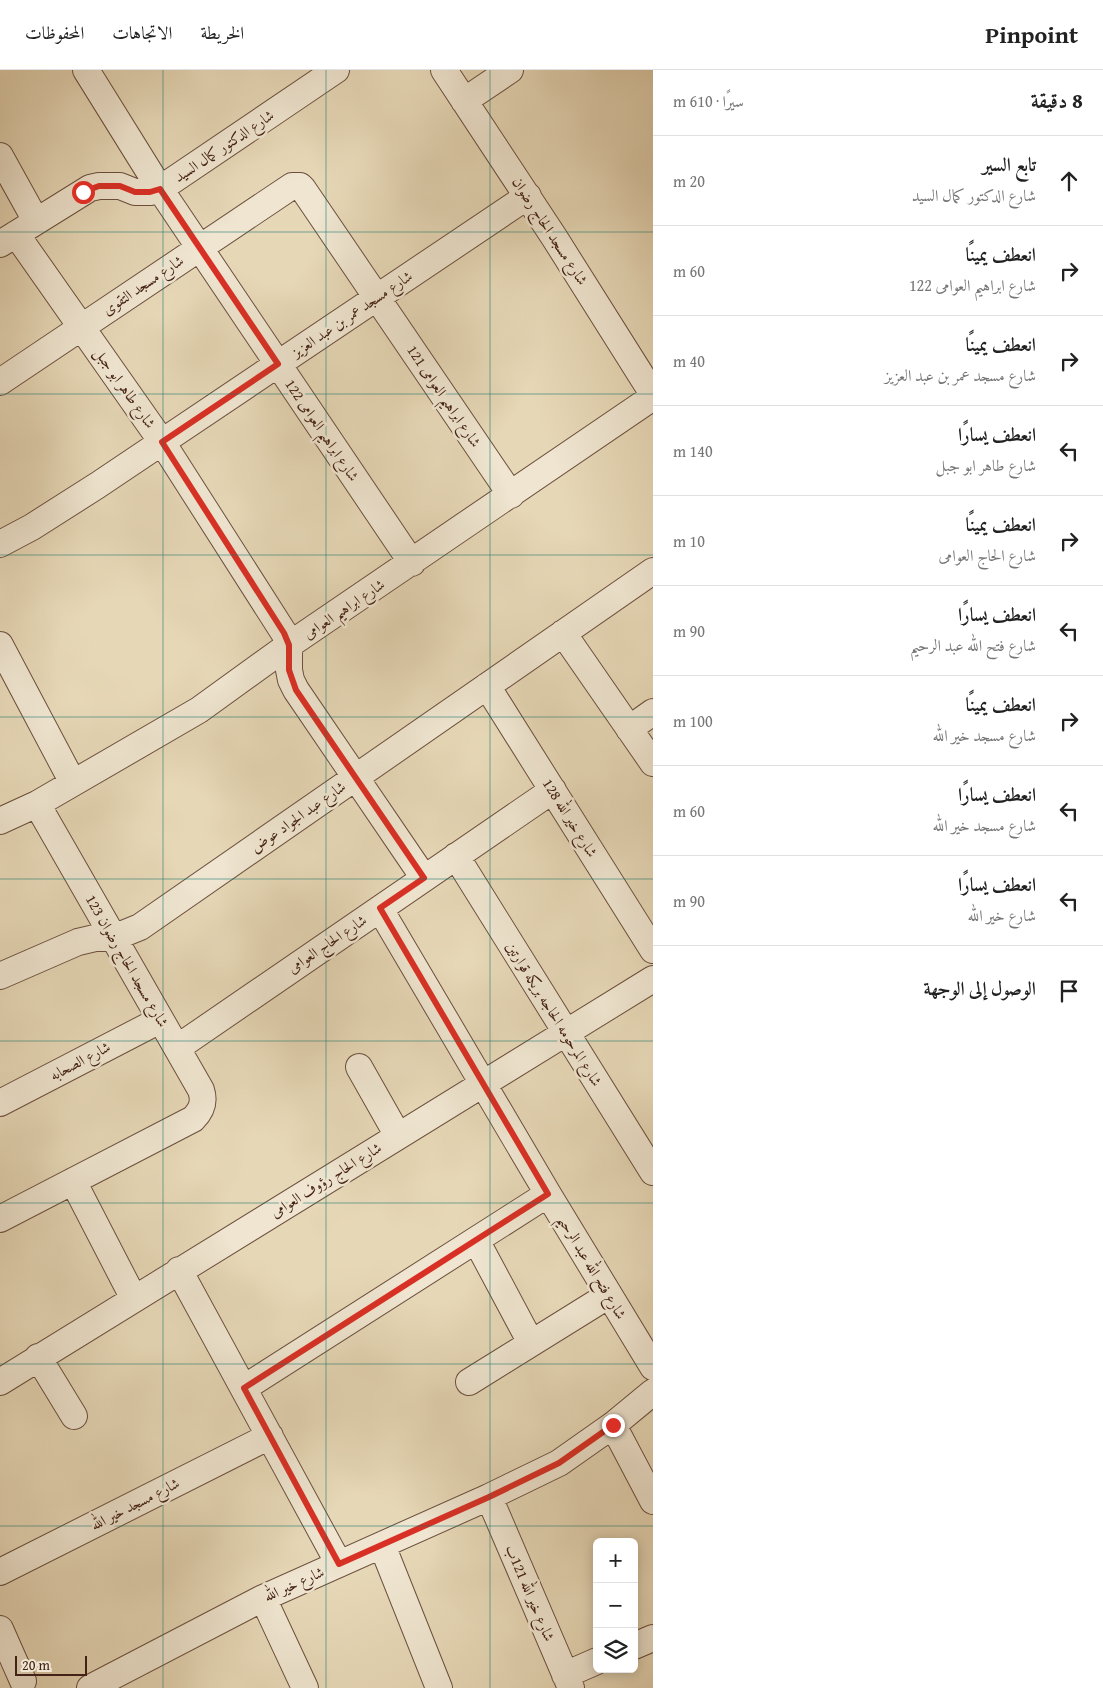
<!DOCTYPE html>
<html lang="ar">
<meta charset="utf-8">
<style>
body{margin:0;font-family:"Gentium Book Plus",Amiri,serif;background:#f6f6f6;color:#222;direction:rtl}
.controls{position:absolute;right:15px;bottom:15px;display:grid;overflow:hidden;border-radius:8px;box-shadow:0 2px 12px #0003}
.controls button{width:45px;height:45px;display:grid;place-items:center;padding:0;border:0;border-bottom:1px solid #e0e0e0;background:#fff;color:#222;font:25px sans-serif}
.scale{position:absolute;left:15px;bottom:12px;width:72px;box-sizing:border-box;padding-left:5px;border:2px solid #442216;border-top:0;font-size:14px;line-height:18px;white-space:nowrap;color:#442216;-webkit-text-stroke:4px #efe5d0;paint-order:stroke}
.stop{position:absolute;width:15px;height:15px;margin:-11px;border:4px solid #d93025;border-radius:50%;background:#fff}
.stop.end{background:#d93025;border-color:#fff;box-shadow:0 1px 5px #0008}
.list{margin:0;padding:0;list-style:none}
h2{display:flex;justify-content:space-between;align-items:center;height:65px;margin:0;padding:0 20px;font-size:21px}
h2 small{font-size:16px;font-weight:400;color:#767676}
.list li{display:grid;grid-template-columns:32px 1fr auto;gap:15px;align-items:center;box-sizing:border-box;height:90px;padding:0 20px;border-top:1px solid #e0e0e0}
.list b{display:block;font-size:19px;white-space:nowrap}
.list p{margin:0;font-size:16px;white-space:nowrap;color:#767676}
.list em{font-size:16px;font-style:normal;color:#767676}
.icon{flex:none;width:28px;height:28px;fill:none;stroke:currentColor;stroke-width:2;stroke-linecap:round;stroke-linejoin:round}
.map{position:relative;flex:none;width:653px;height:1618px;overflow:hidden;direction:ltr}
header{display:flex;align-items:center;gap:30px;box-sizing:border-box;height:70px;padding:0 25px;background:#fff;border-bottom:1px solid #e0e0e0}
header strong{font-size:24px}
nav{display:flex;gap:28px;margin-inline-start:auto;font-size:18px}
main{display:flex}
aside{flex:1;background:#fff}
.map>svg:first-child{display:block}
</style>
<header>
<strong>Pinpoint</strong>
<nav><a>الخريطة</a><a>الاتجاهات</a><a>المحفوظات</a></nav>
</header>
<main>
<aside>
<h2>8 دقيقة<small>سيرًا · 610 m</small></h2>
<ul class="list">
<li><svg class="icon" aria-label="ahead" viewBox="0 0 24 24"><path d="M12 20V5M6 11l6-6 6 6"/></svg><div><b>تابع السير</b><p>شارع الدكتور كمال السيد</p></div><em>20 m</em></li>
<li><svg class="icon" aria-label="right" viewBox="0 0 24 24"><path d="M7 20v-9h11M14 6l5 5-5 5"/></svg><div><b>انعطف يمينًا</b><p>شارع ابراهيم العوامى 122</p></div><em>60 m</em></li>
<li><svg class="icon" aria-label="right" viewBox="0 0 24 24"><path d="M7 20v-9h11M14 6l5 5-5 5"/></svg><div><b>انعطف يمينًا</b><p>شارع مسجد عمر بن عبد العزيز</p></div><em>40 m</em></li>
<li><svg class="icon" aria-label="left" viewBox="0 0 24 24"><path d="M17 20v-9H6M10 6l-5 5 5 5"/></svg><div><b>انعطف يسارًا</b><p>شارع طاهر ابو جبل</p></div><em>140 m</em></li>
<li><svg class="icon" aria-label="right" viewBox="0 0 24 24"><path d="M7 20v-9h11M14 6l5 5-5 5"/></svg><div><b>انعطف يمينًا</b><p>شارع الحاج العوامى</p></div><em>10 m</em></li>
<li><svg class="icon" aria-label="left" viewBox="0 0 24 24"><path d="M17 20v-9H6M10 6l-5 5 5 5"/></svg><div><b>انعطف يسارًا</b><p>شارع فتح الله عبد الرحيم</p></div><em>90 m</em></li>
<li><svg class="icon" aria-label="right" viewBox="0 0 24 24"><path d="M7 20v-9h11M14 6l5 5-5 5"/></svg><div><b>انعطف يمينًا</b><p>شارع مسجد خير الله</p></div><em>100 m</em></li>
<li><svg class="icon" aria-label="left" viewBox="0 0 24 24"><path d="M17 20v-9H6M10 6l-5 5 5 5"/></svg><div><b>انعطف يسارًا</b><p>شارع مسجد خير الله</p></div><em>60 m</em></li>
<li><svg class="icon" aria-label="left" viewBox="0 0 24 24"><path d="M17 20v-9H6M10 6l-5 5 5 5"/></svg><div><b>انعطف يسارًا</b><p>شارع خير الله</p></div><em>90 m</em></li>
<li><svg class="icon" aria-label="arrive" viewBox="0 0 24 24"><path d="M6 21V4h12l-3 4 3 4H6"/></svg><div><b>الوصول إلى الوجهة</b></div></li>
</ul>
</aside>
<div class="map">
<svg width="653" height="1618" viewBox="0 0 653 1618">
<rect width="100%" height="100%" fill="#e6d7b6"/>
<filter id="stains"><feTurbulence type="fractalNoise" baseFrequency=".004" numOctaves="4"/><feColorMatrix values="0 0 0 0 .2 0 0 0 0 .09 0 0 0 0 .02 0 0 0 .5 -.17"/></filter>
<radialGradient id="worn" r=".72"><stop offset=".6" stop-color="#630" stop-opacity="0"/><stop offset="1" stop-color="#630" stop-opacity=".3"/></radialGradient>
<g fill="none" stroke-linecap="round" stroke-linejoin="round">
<defs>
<path id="minor" d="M 86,0 L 160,119 L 412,493
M 444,0 L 554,167 L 653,324
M 464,31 L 510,0
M 0,86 L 36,151
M 16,164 L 162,372 L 284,563 L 289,575 L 289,600 L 291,610 L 296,620 L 424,808
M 0,174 L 90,118 L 99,116 L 120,116 L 135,122 L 150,122 L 160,119 L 336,0
M 0,312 L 292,116 L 300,116 L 303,119 L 511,425
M 0,474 L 32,457 L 98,415 L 528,126
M 563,563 L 653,693
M 0,575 L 73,713
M 487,616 L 653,880
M 629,659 L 653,642
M 0,751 L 37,734 L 199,640 L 289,575 L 653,327
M 456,786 L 653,1102
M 380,839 L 548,1124 L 653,1297
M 0,906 L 78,872 L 95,868 L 113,868 L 140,857 L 653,501
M 177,978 L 553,720
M 359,997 L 398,1066
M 0,1033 L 160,950
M 73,1111 L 134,1229
M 0,1149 L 193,1049 C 202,1040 205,1032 201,1020 L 37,734
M 476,1170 L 531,1273
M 179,1200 L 339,1494
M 38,1287 L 74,1346
M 0,1312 L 653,909
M 469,1312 L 609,1225
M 244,1318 L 548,1124
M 613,1355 L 653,1431
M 489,1427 L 571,1618
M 382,1475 L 439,1618
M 0,1502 L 270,1366
M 263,1528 L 305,1618
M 0,1559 L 23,1611
M 634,1576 L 653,1568
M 565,1605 L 597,1591
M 90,1618 L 263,1528 L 489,1427 L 559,1393 L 613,1355 L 653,1322"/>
</defs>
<!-- minor casing -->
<use href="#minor" stroke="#6c4f3e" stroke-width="28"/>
<!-- minor -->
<use href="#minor" stroke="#efe5d0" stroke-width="26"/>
</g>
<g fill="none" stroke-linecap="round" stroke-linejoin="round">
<!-- route -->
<path stroke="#d93025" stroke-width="6" d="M 83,122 L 99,116 L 120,116 L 135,122 L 150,122 L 160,119 L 278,294 L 162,372 L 284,563 L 289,575 L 289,600 L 296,620 L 424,808 L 380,838 L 548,1124 L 244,1318 L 339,1494 L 489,1427 L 559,1393 L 613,1355"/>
</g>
<!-- grid -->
<path fill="none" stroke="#0f766e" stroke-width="1" stroke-opacity="0.55" d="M 163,0 L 163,1618M 326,0 L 326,1618M 490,0 L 490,1618M 0,162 L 653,162M 0,324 L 653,324M 0,485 L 653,485M 0,647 L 653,647M 0,809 L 653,809M 0,971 L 653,971M 0,1133 L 653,1133M 0,1294 L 653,1294M 0,1456 L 653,1456"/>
<g text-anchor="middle" stroke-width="5" stroke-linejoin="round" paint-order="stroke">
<!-- street labels -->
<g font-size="15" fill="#442216" stroke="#efe5d0">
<text transform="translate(224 76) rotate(-34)" y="5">شارع الدكتور كمال السيد</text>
<text transform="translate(550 161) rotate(57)" y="5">شارع مسجد الحاج رضوان</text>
<text transform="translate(143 215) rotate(-34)" y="5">شارع مسجد التقوى</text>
<text transform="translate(352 244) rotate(-34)" y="5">شارع مسجد عمر بن عبد العزيز</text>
<text transform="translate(125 318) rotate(55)" y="5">شارع طاهر ابو جبل</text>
<text transform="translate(444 326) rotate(56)" y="5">شارع ابراهيم العوامى 121</text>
<text transform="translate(322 360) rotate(56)" y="5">شارع ابراهيم العوامى 122</text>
<text transform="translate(344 539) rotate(-34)" y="5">شارع ابراهيم العوامى</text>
<text transform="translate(298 747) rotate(-35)" y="5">شارع عبد الجواد عوض</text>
<text transform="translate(570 748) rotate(58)" y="5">شارع خير الله 128</text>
<text transform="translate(327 874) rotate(-34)" y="5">شارع الحاج العوامى</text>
<text transform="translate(127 891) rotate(60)" y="5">شارع مسجد الحاج رضوان 123</text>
<text transform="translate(554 944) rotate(58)" y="5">شارع المرحومه الحاجه بريكه قوارتين</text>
<text transform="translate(80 991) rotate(-28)" y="5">شارع الصحابه</text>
<text transform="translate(326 1110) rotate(-32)" y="5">شارع الحاج رؤوف العوامى</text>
<text transform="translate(592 1197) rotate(59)" y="5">شارع فتح الله عبد الرحيم</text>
<text transform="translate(135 1434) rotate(-27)" y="5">شارع مسجد خير الله</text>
<text transform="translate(294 1514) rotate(-24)" y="5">شارع خير الله</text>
<text transform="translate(530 1523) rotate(67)" y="5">شارع خير الله 121ب</text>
</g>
</g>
<rect width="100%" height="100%" filter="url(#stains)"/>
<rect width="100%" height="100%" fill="url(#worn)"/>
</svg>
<div class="controls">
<button>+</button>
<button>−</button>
<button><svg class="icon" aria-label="layers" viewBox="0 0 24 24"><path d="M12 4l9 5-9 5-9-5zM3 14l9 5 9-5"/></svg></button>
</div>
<div class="scale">20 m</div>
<div class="stop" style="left:83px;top:122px"></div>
<div class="stop end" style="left:613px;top:1355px"></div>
</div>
</main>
